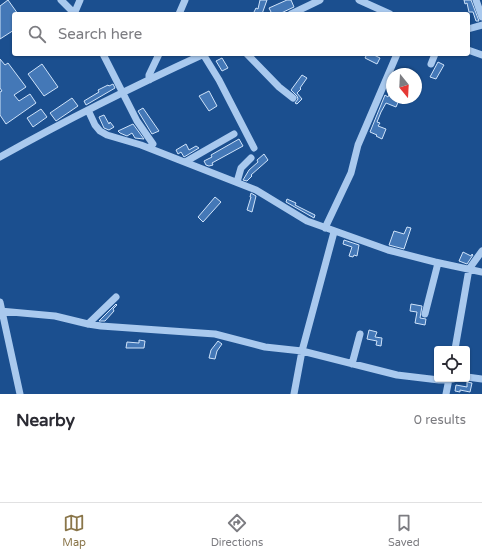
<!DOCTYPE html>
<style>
body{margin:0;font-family:"Varela Round",sans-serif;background:#f7f7f7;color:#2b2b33}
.controls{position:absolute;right:12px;bottom:12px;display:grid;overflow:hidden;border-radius:4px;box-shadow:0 1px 3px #0004}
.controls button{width:36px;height:36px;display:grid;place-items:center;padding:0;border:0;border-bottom:1px solid #e1e1e2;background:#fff;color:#2b2b33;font:20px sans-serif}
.compass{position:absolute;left:386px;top:68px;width:36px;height:36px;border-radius:50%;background:#fff;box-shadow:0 1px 3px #0004;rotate:162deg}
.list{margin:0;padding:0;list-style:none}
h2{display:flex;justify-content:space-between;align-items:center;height:52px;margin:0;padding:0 16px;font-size:17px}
h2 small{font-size:13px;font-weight:400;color:#7c7c81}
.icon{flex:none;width:22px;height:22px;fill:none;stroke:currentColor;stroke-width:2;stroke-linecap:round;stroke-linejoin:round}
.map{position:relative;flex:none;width:482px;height:394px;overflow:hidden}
.search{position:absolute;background:#fff;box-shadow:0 1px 3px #0004;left:12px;right:12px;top:12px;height:44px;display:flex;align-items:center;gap:10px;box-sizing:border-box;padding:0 14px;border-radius:4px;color:#7c7c81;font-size:15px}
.sheet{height:108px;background:#fff}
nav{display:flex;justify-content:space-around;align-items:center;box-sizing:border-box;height:56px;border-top:1px solid #e1e1e2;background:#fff;font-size:11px;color:#7c7c81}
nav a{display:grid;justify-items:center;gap:2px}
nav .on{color:#8a764a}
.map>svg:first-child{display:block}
</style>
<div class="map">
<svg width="482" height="394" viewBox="0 0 482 394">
<rect width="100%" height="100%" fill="#1b4f8f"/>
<!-- building -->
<path fill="#4478b7" stroke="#cfe3fa" d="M 8,0 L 18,14 L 14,14 L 14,30 L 0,39 L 0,6 Z
M 260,0 L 267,0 L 262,14 L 253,14 L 256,8 L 258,9 Z
M 287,0 L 291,0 L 294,7 L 279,14 L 272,14 L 269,8 Z
M 464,0 L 471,0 L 479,21 L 476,21 L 473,12 L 469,12 L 467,3 L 465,4 Z
M 367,54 L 372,54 L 380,58 L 377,64 L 365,58 Z
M 222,58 L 228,68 L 222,71 L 216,61 Z
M 0,59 L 5,65 L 8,63 L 26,87 L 14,95 L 19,101 L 30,94 L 36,103 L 6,124 L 0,115 L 0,92 L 2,91 L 0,88 Z
M 438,62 L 444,65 L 436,79 L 430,77 Z
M 42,64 L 58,87 L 44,96 L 28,74 Z
M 302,75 L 307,78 L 300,88 L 301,89 L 297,93 L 302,99 L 297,104 L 295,103 L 298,99 L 297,96 L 291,90 Z
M 113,84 L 115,88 L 86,105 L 84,101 L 99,92 L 98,90 L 108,85 L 109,86 Z
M 392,87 L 392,98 L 400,98 L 396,107 L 386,103 L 381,112 L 377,122 L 380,123 L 378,126 L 386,129 L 382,139 L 376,136 L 377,135 L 370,132 L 385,95 L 388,97 Z
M 209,91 L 217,106 L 209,111 L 199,96 Z
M 72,98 L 78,106 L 56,121 L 50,113 Z
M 143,108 L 159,131 L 152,134 L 138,111 Z
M 41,109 L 47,117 L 33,127 L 27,118 Z
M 104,115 L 109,124 L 110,122 L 114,127 L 109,130 L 104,128 L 99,117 Z
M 133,124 L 144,139 L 135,138 L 132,133 L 127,136 L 120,133 L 118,131 Z
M 239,139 L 243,146 L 212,163 L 213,165 L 209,166 L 206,165 L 204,161 L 212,157 L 211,155 Z
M 186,144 L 189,150 L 196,146 L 199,148 L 184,157 L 181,152 L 178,154 L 176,150 Z
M 264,154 L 268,160 L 251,175 L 252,176 L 247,181 L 243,180 L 249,170 L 258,162 L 257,160 Z
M 251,193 L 256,196 L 252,212 L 247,210 L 251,197 L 250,197 Z
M 215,197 L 221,202 L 203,222 L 198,217 Z
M 287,199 L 296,203 L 295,205 L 315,215 L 314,218 L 286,202 Z
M 407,227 L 411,228 L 404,249 L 389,245 L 394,231 L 404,234 Z
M 344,240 L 359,245 L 357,256 L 354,255 L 353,257 L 349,256 L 352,247 L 343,244 Z
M 463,252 L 471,256 L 472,254 L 473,255 L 467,264 L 459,261 Z
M 116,304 L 117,305 L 113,309 L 114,311 L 105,321 L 99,321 Z
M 411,304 L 422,306 L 420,318 L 426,319 L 425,325 L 415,323 L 417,312 L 410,311 Z
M 369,330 L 377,332 L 375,337 L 382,338 L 381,346 L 376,345 L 377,341 L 367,339 Z
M 139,340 L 145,341 L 144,348 L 126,348 L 127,342 L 139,343 Z
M 218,341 L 222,344 L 217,351 L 215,359 L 209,358 L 211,350 Z
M 467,382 L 472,383 L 470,392 L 460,390 L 460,392 L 455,391 L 456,385 L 467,387 Z"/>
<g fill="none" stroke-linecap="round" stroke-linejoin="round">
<!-- minor -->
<path stroke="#a9c9ee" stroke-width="7" d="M 61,0 L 75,14
M 359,0 L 390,14
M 476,0 L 482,17
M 74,14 L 80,0
M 179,14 L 185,0
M 291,14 L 320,0
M 468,29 L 482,25
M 468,50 L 482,55
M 103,54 L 137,121 L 153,144 L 149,148
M 203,54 L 219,80 L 254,148
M 247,54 L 279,87 L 293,98
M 431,64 L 435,54
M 149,80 L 149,75 L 159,54
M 88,110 L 95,125 L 100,131 L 107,135 L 141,145 L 256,190 L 307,221 L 388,250 L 435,262 L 482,272
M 0,157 C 66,120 134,86 204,54
M 185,162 L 234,134
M 237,182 L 241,168 L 251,158
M 325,228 L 351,173 L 358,145 L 397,54
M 0,302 L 20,394
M 0,311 L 55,316 L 88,324 L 101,326 L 215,334 L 265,347 L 302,351 L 397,375 L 439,380 L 453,379
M 425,314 L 438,263
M 88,324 L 116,297
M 455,349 L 469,269 L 482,251
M 352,364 L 360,334
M 467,377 L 482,379
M 294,394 L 302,351 L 334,232
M 446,394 L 449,379"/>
</g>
</svg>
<div class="controls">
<button><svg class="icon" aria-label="locate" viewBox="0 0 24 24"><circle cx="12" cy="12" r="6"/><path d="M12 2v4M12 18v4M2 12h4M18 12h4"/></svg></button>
</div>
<svg class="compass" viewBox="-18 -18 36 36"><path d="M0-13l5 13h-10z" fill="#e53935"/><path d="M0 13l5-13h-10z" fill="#7c7c81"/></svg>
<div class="search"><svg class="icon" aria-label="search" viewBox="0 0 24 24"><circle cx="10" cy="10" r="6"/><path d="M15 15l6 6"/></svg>Search here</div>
</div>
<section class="sheet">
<h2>Nearby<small>0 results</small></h2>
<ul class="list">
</ul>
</section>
<nav>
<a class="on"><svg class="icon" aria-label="map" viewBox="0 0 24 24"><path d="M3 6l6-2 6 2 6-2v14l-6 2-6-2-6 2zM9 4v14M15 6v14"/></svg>Map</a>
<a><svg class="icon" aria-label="directions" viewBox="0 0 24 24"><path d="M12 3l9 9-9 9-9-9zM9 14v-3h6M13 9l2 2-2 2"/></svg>Directions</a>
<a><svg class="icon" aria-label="saved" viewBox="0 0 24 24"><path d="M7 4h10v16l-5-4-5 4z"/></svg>Saved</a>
</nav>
